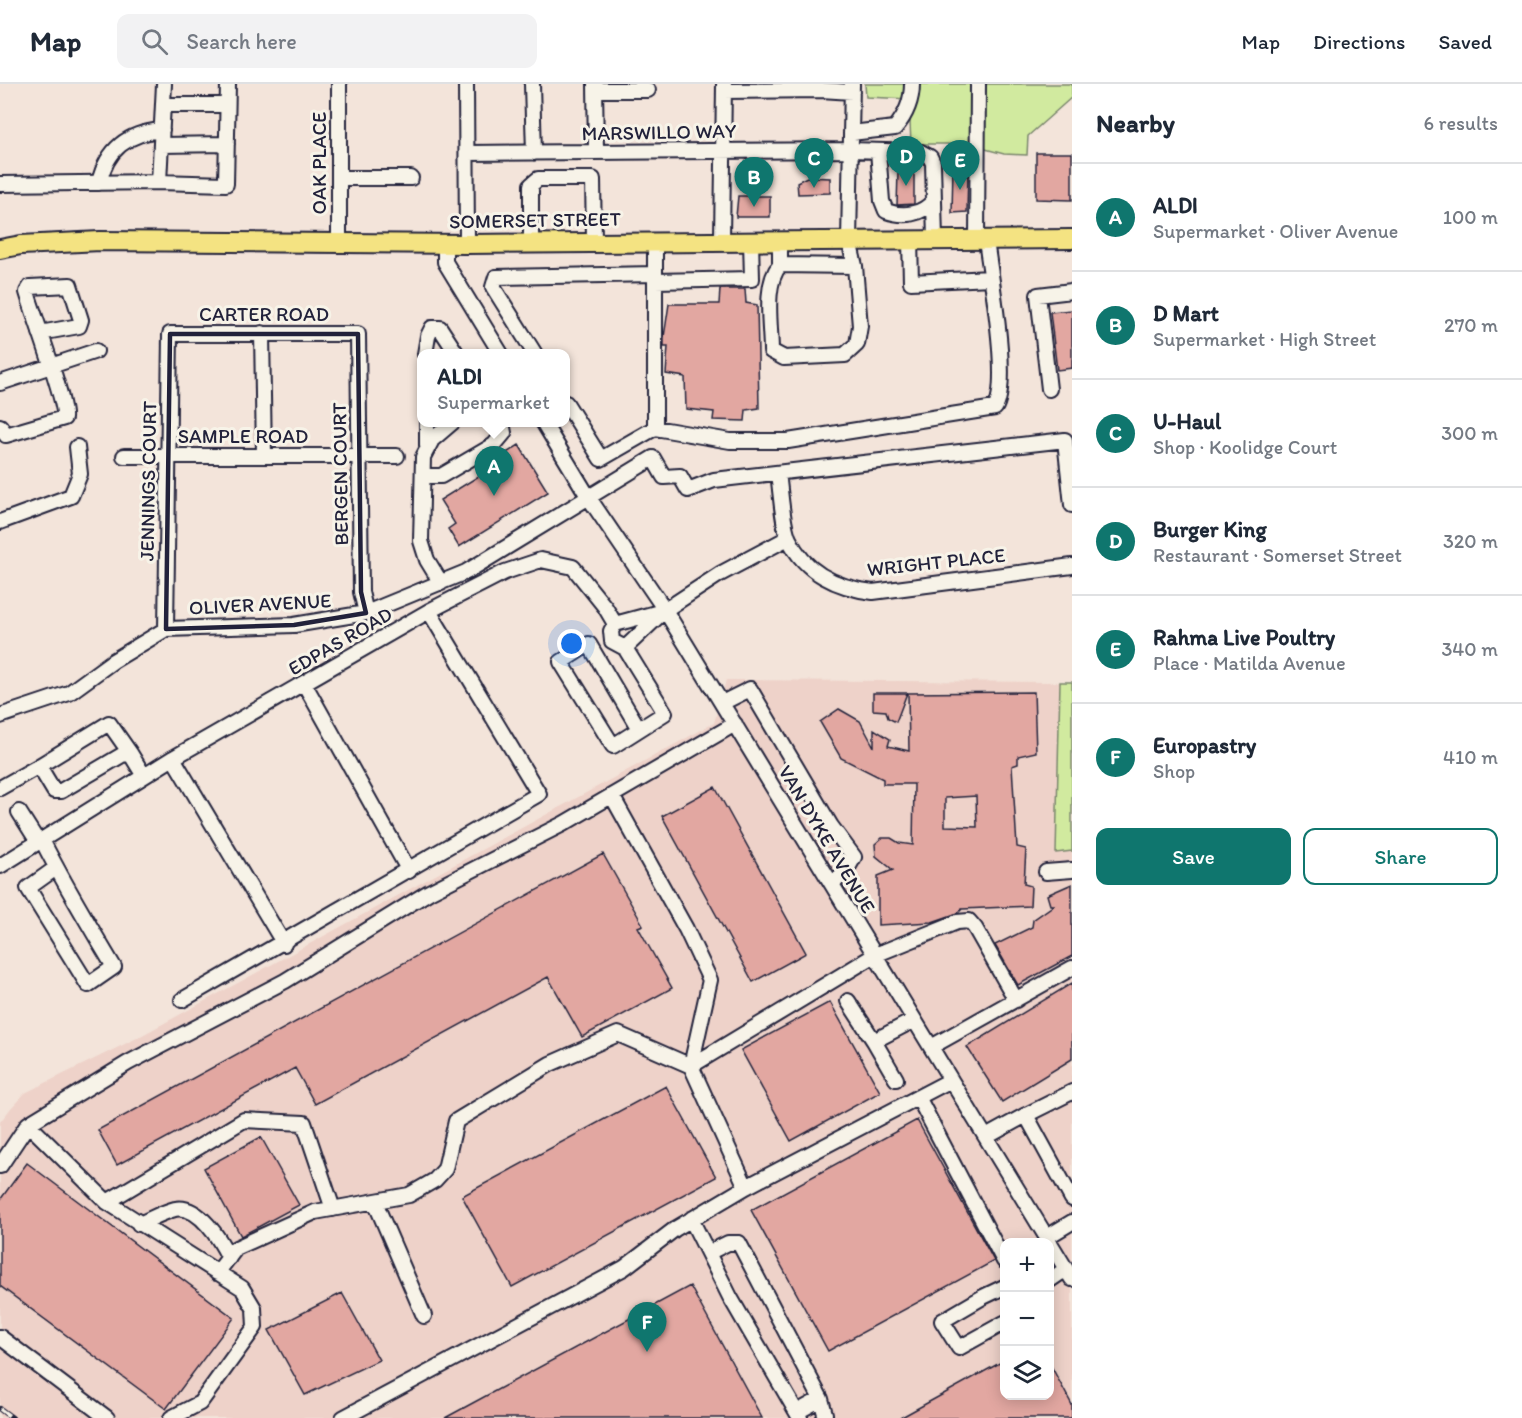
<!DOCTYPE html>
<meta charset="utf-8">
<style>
body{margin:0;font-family:Itim,sans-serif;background:#f2f2f3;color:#1f2937}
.controls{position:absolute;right:18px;bottom:18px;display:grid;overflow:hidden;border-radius:12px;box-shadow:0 3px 15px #0003}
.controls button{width:54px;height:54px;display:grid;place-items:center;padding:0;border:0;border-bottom:2px solid #e0e1e3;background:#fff;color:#1f2937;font:30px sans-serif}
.you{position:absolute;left:572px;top:560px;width:21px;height:21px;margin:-15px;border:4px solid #fff;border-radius:50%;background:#1a73e8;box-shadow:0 0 0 9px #1a73e833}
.badge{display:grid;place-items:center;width:39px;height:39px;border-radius:50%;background:#0f766e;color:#fff;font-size:20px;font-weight:700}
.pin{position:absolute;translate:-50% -50px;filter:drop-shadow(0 2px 3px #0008)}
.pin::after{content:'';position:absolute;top:32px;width:21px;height:18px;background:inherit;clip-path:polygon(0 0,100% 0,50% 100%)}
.popup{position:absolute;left:417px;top:265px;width:153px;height:78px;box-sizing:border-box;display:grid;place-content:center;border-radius:12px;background:#fff;filter:drop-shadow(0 2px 4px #0005);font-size:20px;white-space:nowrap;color:#747a83}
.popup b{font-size:22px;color:#1f2937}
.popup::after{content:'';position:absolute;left:50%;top:100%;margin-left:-12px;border:12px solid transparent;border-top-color:#fff}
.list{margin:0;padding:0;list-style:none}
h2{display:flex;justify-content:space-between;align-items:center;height:78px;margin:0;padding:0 24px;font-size:26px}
h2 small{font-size:20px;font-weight:400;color:#747a83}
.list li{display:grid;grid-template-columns:39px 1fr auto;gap:18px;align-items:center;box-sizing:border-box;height:108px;padding:0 24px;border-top:2px solid #e0e1e3}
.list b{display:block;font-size:22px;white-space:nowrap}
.list p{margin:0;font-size:20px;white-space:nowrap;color:#747a83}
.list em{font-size:20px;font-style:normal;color:#747a83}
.actions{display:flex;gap:12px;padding:18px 24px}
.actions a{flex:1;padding:14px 0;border:2px solid #0f766e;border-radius:12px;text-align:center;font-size:21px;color:#0f766e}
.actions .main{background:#0f766e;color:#fff}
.icon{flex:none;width:33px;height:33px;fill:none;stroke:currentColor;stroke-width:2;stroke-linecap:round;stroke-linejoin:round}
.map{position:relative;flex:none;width:1072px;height:1334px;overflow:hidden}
header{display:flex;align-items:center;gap:36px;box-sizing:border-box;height:84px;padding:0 30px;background:#fff;border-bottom:2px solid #e0e1e3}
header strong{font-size:28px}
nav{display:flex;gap:33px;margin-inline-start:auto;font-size:21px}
.search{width:420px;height:54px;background:#f2f2f3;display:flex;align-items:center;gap:15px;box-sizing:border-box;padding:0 21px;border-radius:12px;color:#747a83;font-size:22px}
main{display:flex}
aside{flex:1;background:#fff}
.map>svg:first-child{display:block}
</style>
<header>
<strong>Map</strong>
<div class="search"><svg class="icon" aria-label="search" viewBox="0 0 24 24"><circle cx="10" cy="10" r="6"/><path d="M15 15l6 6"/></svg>Search here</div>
<nav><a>Map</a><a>Directions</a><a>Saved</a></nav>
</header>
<main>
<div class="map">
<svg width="1072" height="1334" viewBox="0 0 1072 1334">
<rect width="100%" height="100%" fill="#f3e4da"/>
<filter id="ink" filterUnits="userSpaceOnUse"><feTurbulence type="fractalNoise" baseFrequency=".0167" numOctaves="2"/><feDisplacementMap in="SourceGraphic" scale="12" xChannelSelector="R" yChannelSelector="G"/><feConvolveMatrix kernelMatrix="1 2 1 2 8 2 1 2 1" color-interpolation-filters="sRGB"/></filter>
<g filter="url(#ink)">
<!-- built -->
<path fill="#eed2c9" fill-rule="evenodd" d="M 726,596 L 1060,598 L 1056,768 L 1072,767 L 1072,1334 L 0,1334 L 0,1038 L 11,1024 L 25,1009 L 137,954 L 714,639 ZM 1004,1158 L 1050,1158 L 1050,1312 L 1004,1312 Z"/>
<!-- green -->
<path fill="#d1ea9f" stroke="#7a866d" stroke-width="1.5" d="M 865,0 L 1072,0 L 1072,13 L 1028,52 L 1027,71 L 1004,70 L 967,60 L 911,60 L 909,15 L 866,13 Z
M 1060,598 L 1072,598 L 1072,767 L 1056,769 Z"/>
<!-- building -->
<path fill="#e2a7a1" stroke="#22223b" stroke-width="1.5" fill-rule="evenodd" d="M 1036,69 L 1072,69 L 1072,116 L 1036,115 Z
M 953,83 L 968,85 L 967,128 L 952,129 Z
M 898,89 L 914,89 L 914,120 L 897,121 Z
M 807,93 L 830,94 L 830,109 L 798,110 L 797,98 Z
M 738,112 L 770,112 L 770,133 L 736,133 Z
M 720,205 L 745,205 L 746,219 L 757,221 L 759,324 L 746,326 L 745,337 L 713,336 L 714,328 L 686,325 L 685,293 L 666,290 L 668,263 L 664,263 L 664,253 L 669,220 L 719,220 Z
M 1072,226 L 1072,284 L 1057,286 L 1050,228 Z
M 519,361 L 548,408 L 459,463 L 448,445 L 455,440 L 440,416 L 500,379 L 497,375 Z
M 1034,608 L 1036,668 L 1018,672 L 1018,680 L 1012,682 L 1017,763 L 1026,765 L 1024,800 L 1031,802 L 1030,822 L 962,825 L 958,829 L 932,838 L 878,841 L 878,792 L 893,786 L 876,772 L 875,760 L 882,754 L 891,754 L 899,759 L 913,761 L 914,700 L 883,700 L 883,695 L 841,674 L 820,638 L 839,625 L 860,637 L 874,663 L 874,645 L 890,655 L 888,662 L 909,667 L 908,609 ZM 976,712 L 977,743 L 945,742 L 945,714 Z
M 873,609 L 907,609 L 896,638 L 888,634 L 886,627 L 873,626 Z
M 715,703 L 806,869 L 753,898 L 662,732 Z
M 603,770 L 643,841 L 638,843 L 672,904 L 582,953 L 548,893 L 315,1020 L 295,984 L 117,1081 L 98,1046 Z
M 1072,800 L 1072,872 L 1018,901 L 995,861 L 1032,843 L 1033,836 L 1054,821 L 1050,821 L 1047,811 Z
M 1072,899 L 1072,975 L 1002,1018 L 967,963 Z
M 830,918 L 880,1008 L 791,1057 L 741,966 Z
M 666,1002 L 716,1093 L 512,1203 L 462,1112 Z
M 917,1036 L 994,1177 L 828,1267 L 751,1126 Z
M 261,1053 L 299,1121 L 241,1152 L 204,1084 Z
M 27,1079 L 234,1234 L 166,1325 L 0,1202 L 0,1116 Z
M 690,1202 L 762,1334 L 445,1334 Z
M 342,1209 L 379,1276 L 305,1311 L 269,1246 Z
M 1005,1276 L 1005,1311 L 1050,1311 L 1050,1280 L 1072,1321 L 1072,1334 L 900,1334 Z"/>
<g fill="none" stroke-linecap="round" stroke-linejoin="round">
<defs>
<path id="minor" d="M 339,0 L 339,159
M 466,0 L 467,160
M 532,0 L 534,69
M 595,0 L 596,68
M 814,1 L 821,6 L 852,8
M 595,6 L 648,6
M 724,7 L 821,6
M 163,21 L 227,21
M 851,49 L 895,44 C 906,31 912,16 912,0
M 161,61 L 227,60
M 878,67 L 882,117 L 886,127 C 903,133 922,131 933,117
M 468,69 L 850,66 L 921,68 L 930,73 L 933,79 L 935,156
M 339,94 L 411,94
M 159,98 L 226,100 L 228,0
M 99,99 C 107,65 127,49 162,46
M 0,100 L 159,98 L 164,0
M 722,156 L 724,0
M 780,156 L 780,181 C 763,200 771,242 771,267 L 784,274 L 845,271 L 857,260 L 860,242 L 855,182 L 849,157 L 852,0
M 910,156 L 911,198 L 990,194
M 977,156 L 978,0
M 655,157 L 655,344
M 445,159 L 445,178 L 501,270
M 531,159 L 531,101 L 538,95 L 593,95 L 594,158
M 780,181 L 855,182
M 655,197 L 752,195 L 751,156
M 262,249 L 264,372
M 425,270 L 428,252 L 432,244 L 440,244 L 457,270
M 535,270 L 493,203 L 496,193 L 655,190
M 0,299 L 96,267
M 1049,305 L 1038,211 L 1072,207
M 566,319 L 601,375 L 655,344 L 730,357 L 788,357 L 995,324 C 1011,299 990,189 986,156
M 427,338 L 427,362
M 543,338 L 589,414 L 665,526 L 1072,1195
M 0,342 L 6,351 L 64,334 C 67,320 33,229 27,208 L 30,203 L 70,201 L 81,236 L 79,242 L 40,249
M 124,372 L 397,372
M 778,390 C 781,408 782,440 789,455 C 805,489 838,504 873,508 L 1072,482
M 423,392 L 441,392 L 494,361 L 504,349 L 502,338
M 0,438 L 71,412 L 80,390 L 77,363
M 441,499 L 427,476 L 421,457 L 423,373 L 432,356 L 453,338
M 615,540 L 611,547 L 612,557 L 625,564 L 665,526 L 720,490 L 788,454
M 615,540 L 663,527
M 166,545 L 170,250 L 358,250 L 361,508 L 366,529
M 625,564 L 665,629 L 613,662 L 561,578 L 589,560 L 639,645
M 305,601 L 409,787
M 722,619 L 750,605 L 831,742 L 854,773 L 846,787 L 832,800
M 0,632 L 69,609 L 113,577 L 166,545 L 294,541 L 366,529 L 466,488 L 653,374 L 664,393 L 680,392 L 688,406 L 714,396 L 1065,356 L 1072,421
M 173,674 L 284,860
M 39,682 L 109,639 L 130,669
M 0,704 L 39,682 L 54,707 L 61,707 L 122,671 L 130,669 L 144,692
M 612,712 L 686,845 L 710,896 L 691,982
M 19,728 L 38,758
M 42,756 C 64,800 89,841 114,883 L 88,901 L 28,804 L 56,784
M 0,782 L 173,674 L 429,527 L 505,488 L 541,476 L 573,483 L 605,523 L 615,540
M 1046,788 L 1072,786
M 182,916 L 539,710 L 429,527
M 848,917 L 874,957 L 914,936
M 874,957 L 896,995
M 931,963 L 1072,884
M 691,982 L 875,871 L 957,838 L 969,837 L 975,844 L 1016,916
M 918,1013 L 1004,1177
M 1026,1031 L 1072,1008
M 28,1040 L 107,1118 L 242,1204 L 254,1224 L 255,1243 L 200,1319 L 171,1334
M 986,1053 L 1026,1031 L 1072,1115
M 0,1082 L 28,1040 L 128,979 L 285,897 L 429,808 L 563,740 L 735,640
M 107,1118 L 244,1036 L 304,1039 L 333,1125
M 375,1118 L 424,1232
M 691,1135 L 730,1213 L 800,1334
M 139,1140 C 151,1135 163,1128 175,1125 C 199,1120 221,1157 229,1174
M 1047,1153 L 1072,1138
M 708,1169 L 728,1159 L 739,1159 L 821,1315 L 797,1328
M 217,1189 L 236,1164 L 315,1128 L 409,1111 L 435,1096 L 445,1085 L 456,1037 L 550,980 L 618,950 L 691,982 L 746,1103
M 1050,1196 L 1066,1185
M 1004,1203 L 983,1213 L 942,1237 L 959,1264 L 1004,1239
M 0,1253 L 107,1334
M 821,1315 L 825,1330 L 824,1334
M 343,1334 L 624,1184 L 675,1145 L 746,1103 L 951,996"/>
<path id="major" d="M 0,165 L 21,161 L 100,157 L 467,160 L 1072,155"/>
</defs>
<!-- minor casing -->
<use href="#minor" stroke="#22223b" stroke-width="18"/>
<!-- major casing -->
<use href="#major" stroke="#22223b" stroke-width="22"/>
<!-- minor -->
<use href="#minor" stroke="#f7f3e8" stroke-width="14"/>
<!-- major -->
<use href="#major" stroke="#f4e382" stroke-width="18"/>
<defs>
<path id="rail" d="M 0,1325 L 12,1334"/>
</defs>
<!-- rail casing -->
<use href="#rail" stroke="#22223b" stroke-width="6"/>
<!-- rail -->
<use href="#rail" stroke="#f7f3e8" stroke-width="4" stroke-dasharray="11" stroke-linecap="butt"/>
</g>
</g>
<!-- marked area -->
<path fill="none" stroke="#22223b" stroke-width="4.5" stroke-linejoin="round" d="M 170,250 L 358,250 L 361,508 L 366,529 L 294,541 L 166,545 Z"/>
<g text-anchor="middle" stroke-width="6" stroke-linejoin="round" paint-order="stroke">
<!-- street labels -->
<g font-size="20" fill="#22223b" stroke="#f7f3e8">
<text transform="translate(659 48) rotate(-1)" y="7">MARSWILLO WAY</text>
<text transform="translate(319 79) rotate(-90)" y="7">OAK PLACE</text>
<text transform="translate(535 136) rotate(-1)" y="7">SOMERSET STREET</text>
<text x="264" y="237">CARTER ROAD</text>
<text x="243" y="359">SAMPLE ROAD</text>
<text transform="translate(340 390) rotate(-91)" y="7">BERGEN COURT</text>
<text transform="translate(148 397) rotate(-89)" y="7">JENNINGS COURT</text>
<text transform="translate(936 478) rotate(-6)" y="7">WRIGHT PLACE</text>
<text transform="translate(260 520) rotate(-3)" y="7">OLIVER AVENUE</text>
<text transform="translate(340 557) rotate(-30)" y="7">EDPAS ROAD</text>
<text transform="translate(827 755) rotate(59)" y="7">VAN DYKE AVENUE</text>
</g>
</g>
</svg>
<div class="controls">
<button>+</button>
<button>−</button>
<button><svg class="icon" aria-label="layers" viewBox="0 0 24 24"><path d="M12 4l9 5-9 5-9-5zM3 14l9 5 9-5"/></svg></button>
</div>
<div class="you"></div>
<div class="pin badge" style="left:494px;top:412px">A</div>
<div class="popup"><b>ALDI</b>Supermarket</div>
<div class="pin badge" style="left:754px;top:123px">B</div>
<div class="pin badge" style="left:814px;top:104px">C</div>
<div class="pin badge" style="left:906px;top:102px">D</div>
<div class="pin badge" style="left:960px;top:106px">E</div>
<div class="pin badge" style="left:647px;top:1268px">F</div>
</div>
<aside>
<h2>Nearby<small>6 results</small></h2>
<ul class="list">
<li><span class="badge">A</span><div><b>ALDI</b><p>Supermarket · Oliver Avenue</p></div><em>100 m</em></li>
<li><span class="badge">B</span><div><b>D Mart</b><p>Supermarket · High Street</p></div><em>270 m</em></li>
<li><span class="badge">C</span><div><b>U-Haul</b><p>Shop · Koolidge Court</p></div><em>300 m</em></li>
<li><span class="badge">D</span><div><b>Burger King</b><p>Restaurant · Somerset Street</p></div><em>320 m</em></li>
<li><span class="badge">E</span><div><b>Rahma Live Poultry</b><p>Place · Matilda Avenue</p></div><em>340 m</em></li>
<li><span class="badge">F</span><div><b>Europastry</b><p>Shop</p></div><em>410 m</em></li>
</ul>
<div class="actions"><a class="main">Save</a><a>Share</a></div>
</aside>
</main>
